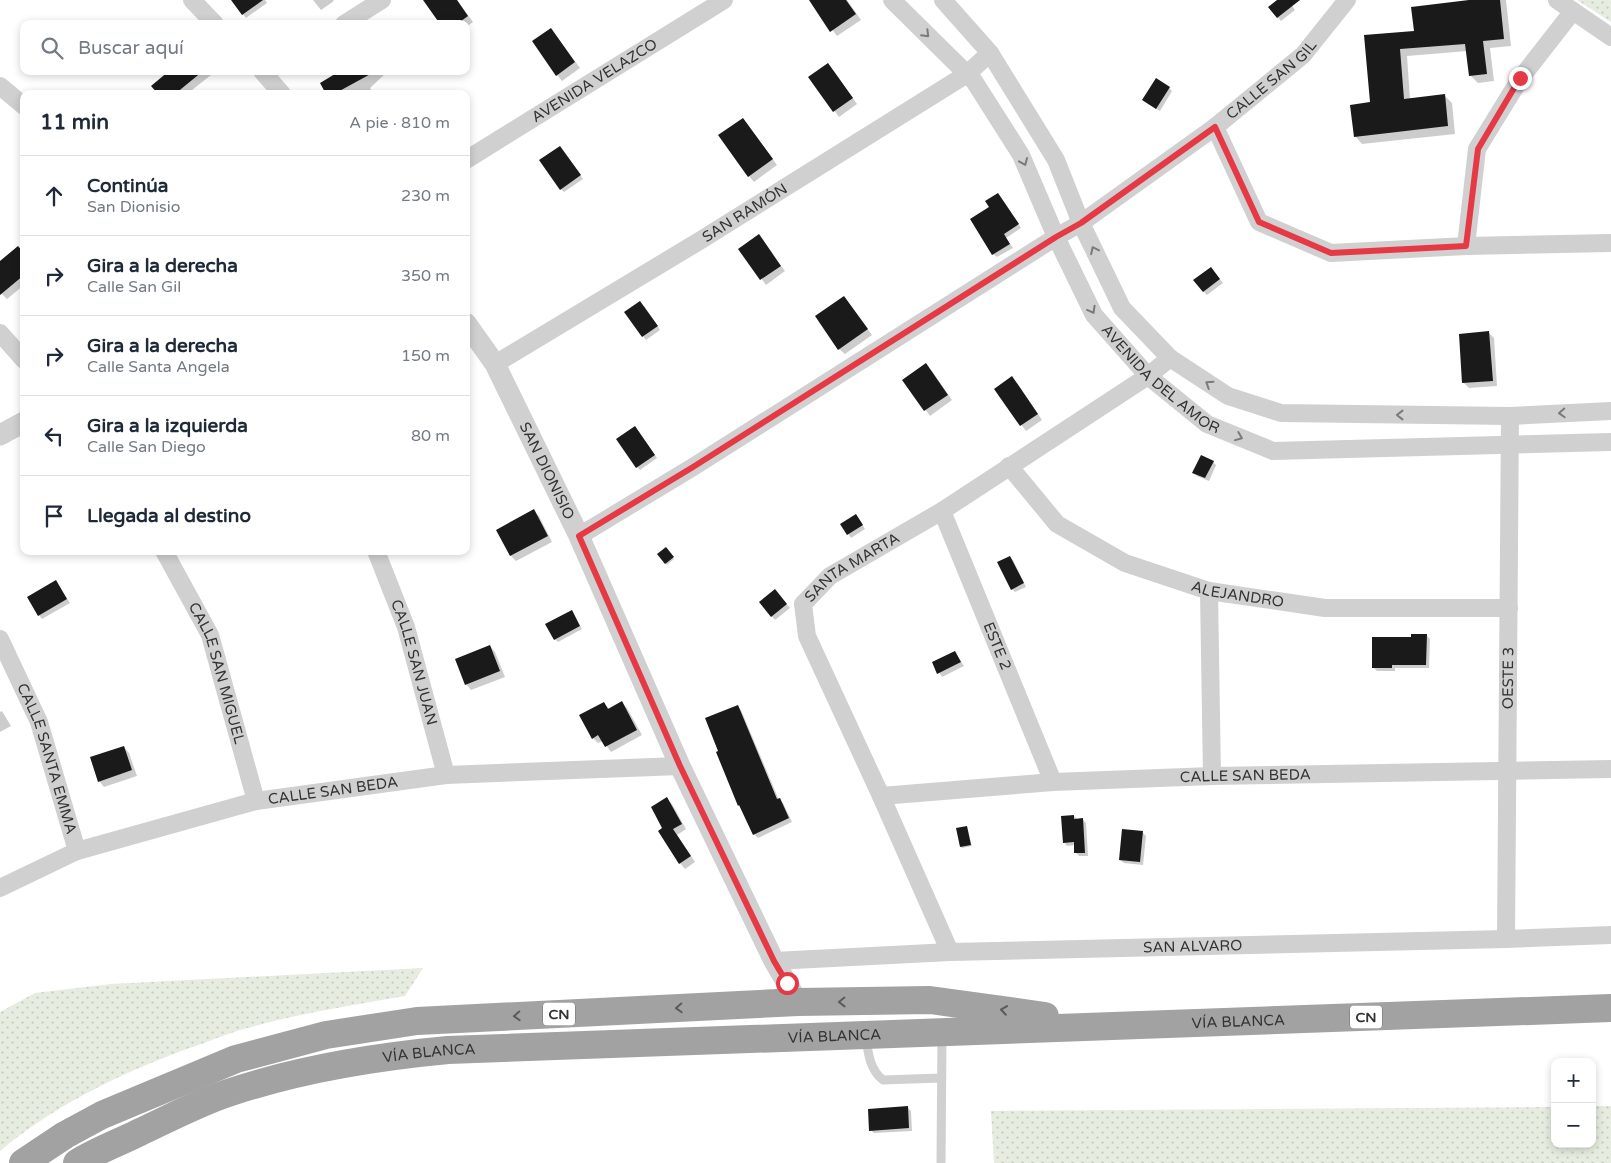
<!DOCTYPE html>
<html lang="es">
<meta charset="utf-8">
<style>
body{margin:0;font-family:"Varela Round",sans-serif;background:#f2f2f3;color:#1f2937}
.controls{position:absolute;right:15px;bottom:15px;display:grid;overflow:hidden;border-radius:10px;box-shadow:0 2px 8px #0003}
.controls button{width:45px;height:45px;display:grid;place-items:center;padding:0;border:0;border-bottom:1px solid #e0e1e3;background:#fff;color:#1f2937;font:25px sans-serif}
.stop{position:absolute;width:15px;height:15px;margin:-11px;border:4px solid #e63946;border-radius:50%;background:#fff}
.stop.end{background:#e63946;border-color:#fff;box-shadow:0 1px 5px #0008}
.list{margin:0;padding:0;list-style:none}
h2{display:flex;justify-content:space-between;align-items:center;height:65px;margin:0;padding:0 20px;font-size:21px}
h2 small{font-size:16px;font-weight:400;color:#747a83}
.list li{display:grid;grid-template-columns:32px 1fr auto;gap:15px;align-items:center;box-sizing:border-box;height:80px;padding:0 20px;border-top:1px solid #e0e1e3}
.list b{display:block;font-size:19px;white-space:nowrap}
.list p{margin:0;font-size:16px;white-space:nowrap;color:#747a83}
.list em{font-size:16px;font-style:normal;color:#747a83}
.icon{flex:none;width:28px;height:28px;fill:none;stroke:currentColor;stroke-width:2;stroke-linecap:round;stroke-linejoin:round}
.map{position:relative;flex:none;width:1611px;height:1163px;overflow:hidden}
.search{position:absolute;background:#fff;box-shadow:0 2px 8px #0003;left:20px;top:20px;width:450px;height:55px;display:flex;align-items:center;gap:12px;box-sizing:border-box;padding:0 18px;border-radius:10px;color:#747a83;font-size:19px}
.panel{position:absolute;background:#fff;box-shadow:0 2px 8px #0003;left:20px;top:90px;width:450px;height:465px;border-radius:10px}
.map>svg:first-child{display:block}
</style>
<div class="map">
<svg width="1611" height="1163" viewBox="0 0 1611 1163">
<defs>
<pattern id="grass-dots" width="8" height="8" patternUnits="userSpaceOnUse" patternTransform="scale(1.25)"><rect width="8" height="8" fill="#e6ecdf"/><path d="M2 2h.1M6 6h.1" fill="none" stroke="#c6cbc0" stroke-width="1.8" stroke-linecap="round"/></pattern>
</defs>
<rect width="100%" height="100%" fill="#fff"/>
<!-- grass -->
<path fill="url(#grass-dots)" d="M 1577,0 L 1611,0 L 1611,22 Z
M 423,968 L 405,996 C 354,1005 301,1013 251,1027 C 235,1031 220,1037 204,1043 C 131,1068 60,1101 0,1151 L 0,1012 L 35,993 L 111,984 Z
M 1592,1106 L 1611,1106 L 1611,1163 L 994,1163 L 991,1111 L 1555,1107 L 1555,1144 L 1592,1144 Z"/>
<!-- shadow -->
<path fill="#0003" d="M 232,0 L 265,0 L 267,3 L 246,18 Z
M 313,0 L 333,0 L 334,1 L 321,10 Z
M 425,0 L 457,0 L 473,22 L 466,27 L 466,24 L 442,24 Z
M 811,0 L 847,0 L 861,20 L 837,36 Z
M 1279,0 L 1288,0 L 1295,10 L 1281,21 L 1269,7 Z
M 1468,0 L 1506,0 L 1511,46 L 1490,48 L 1494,81 L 1478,83 L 1471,76 L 1468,51 L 1407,56 L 1410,99 L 1444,95 L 1452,103 L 1455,134 L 1362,144 L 1355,136 L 1371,104 L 1365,36 L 1415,32 Z
M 551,29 L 580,68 L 562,81 L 557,75 Z
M 833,70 L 857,104 L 839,117 L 810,78 Z
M 171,71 L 208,71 L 211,75 L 187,94 L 159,94 Z
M 343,71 L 382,71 L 385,74 L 370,88 L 373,94 L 350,94 L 348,91 L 344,94 L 327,94 Z
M 1169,88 L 1172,91 L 1160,111 L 1147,103 Z
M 743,119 L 777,165 L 754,182 L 749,176 Z
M 563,151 L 583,179 L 564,192 L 561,189 Z
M 998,194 L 1021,228 L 1006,238 L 1013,248 L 997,257 L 993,254 Z
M 758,236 L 785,271 L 766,285 L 740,249 Z
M 24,253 L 24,285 L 7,299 L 0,292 L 0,262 Z
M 1214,272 L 1223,283 L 1207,295 L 1204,292 Z
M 844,297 L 872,335 L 845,354 L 839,349 Z
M 644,306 L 660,330 L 646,340 L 643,336 Z
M 1489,333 L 1494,338 L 1497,386 L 1469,388 L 1463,382 Z
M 931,370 L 952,400 L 930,416 L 904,380 Z
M 1017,383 L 1042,420 L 1026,431 L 995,389 Z
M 638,431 L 657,458 L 640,470 L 637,467 Z
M 1213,462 L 1216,465 L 1209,481 L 1197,476 L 1194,472 Z
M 533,511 L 539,516 L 552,542 L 516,561 L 511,556 L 497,530 Z
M 859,519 L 865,529 L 851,538 L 842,524 Z
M 666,549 L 674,559 L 667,565 L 658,554 Z
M 1010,557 L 1013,560 L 1026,587 L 1015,592 L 1012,589 Z
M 56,581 L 70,603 L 42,619 L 39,615 Z
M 778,594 L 790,608 L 775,620 L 760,602 Z
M 572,612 L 582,629 L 558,642 L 555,639 Z
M 1426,635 L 1430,639 L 1429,668 L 1395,668 L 1395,671 L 1377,671 L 1373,667 L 1413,638 Z
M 490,646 L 495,652 L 505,677 L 471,690 L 466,684 Z
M 955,652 L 964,666 L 942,677 L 933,663 Z
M 622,703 L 627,708 L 642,735 L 611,752 L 603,741 L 598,743 L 593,738 L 604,704 L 610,709 Z
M 737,706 L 741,710 L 779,800 L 783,803 L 792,822 L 758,838 L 754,834 Z
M 2,711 L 11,726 L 0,732 L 0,712 Z
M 124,747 L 129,753 L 137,776 L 104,787 L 99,781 Z
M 667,799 L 672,804 L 686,829 L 677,835 L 695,862 L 685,869 L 680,863 L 664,828 Z
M 1074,816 L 1078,820 L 1083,820 L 1086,823 L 1088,856 L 1079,856 L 1076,853 L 1075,845 L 1067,846 L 1064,842 Z
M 967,827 L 972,846 L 962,848 L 961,847 Z
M 1142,832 L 1146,836 L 1143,865 L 1124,863 L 1120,860 Z
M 908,1108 L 911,1111 L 912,1131 L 874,1133 L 870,1130 Z"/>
<!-- building -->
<path fill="#1a1a1a" d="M 231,0 L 263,0 L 242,15 Z
M 423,0 L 457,0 L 468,16 L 457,24 L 440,24 Z
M 809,0 L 846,0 L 856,14 L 830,32 Z
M 1277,0 L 1300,0 L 1277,18 L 1268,7 Z
M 1469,0 L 1500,0 L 1504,39 L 1483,41 L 1487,74 L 1469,76 L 1465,44 L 1400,49 L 1404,99 L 1445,94 L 1448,126 L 1354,137 L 1350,105 L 1370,102 L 1364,35 L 1414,31 L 1411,7 Z
M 551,28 L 575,62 L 556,76 L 532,41 Z
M 828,63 L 853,98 L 833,112 L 808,77 Z
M 169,71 L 203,71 L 175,94 L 158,94 L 151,86 Z
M 340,71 L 376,71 L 334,94 L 326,94 L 320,83 Z
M 1156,78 L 1170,87 L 1156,109 L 1142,100 Z
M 743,118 L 773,159 L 748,177 L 718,135 Z
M 560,146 L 581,175 L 560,190 L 539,160 Z
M 998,193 L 1019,224 L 1004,234 L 1010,244 L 992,255 L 970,219 L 989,207 L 985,201 Z
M 759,234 L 781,266 L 760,280 L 738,249 Z
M 18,246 L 24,253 L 24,275 L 0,295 L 0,261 Z
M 1211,267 L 1220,279 L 1203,292 L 1193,280 Z
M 844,296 L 868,329 L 838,350 L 815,316 Z
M 640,301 L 658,326 L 642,337 L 624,312 Z
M 1489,331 L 1493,381 L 1462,383 L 1459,334 Z
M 926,363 L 948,395 L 924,411 L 902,380 Z
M 1012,376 L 1038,414 L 1020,426 L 994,389 Z
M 635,426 L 655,455 L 636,468 L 616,439 Z
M 1201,455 L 1214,461 L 1205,478 L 1192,473 Z
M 534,509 L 548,536 L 510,556 L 496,530 Z
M 856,514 L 863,525 L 847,535 L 840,524 Z
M 666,547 L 674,557 L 665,564 L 657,554 Z
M 1010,556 L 1024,583 L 1011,590 L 997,562 Z
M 56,580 L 67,599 L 38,616 L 27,597 Z
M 775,589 L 787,604 L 771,617 L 759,602 Z
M 572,610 L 580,626 L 554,640 L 545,624 Z
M 1411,634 L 1427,634 L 1426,665 L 1392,665 L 1392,668 L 1372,668 L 1372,637 L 1411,637 Z
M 490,645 L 500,671 L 465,685 L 455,659 Z
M 955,651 L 961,662 L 937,674 L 932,662 Z
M 622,701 L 637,730 L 605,747 L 598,735 L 592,739 L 579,715 L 604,702 L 608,709 Z
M 738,705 L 777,799 L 780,798 L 789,818 L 753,835 L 739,805 L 738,806 L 716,752 L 718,751 L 705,718 Z
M 124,746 L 132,770 L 98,782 L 90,757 Z
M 667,797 L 682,824 L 673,829 L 691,856 L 679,864 L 658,831 L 662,828 L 651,807 Z
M 1074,815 L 1074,819 L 1083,818 L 1085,853 L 1074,853 L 1074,842 L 1063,843 L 1061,816 Z
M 967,826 L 971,845 L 960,847 L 956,828 Z
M 1122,829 L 1143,831 L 1140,862 L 1119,860 Z
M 908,1106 L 909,1128 L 869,1131 L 868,1109 Z"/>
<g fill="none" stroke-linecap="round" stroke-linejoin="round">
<!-- service -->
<path stroke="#d0d0d0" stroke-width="9" d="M 866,1038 C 868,1053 870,1070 883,1080 L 941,1078
M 941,1163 L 942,1035"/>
<!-- minor -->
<g stroke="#d0d0d0" stroke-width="18">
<path d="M 192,0 L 215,24"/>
<path id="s1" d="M 892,0 L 974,81 L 1021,155 L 1056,237 L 1094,315 L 1148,376 L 1207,424 L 1273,451 L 1611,442"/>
<path d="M 943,0 L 990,53 L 1056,160 L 1081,223 L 1122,308 L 1170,358 L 1228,396 L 1281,413 L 1510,416 L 1611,411"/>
<path d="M 1557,0 L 1611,37"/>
<path d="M 344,24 L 382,0"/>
<path d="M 262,71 L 282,94"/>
<path d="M 0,86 L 24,106"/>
<path d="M 1215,127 L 1259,222 L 1331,253 L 1466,246 L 1611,243"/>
<path id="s2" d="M 466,160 L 724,0"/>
<path d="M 1466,246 L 1477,149 L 1520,79 L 1573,11"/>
<path d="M 0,333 L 24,360"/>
<path id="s3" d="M 495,364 L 701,240 L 967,74 L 990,53"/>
<path id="s4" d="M 1009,466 L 1057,524 L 1125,563 L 1209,591 L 1325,608 L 1509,608"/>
<path id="s5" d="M 942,511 L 1053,782"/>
<path id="s6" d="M 579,536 L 693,467 L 1056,237 L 1081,223 L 1215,127 L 1303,55 L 1347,0"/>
<path id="s7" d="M 164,551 L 210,635 L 256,801"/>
<path id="s8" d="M 376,551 L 406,627 L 446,775"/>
<path d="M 1209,591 L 1212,776"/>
<path id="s9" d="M 0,639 L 39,722 L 77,851"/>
<path id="s10" d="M 881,796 L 1053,782 L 1212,776 L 1611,769"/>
<path id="s11" d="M 0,888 L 77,851 L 256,801 L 446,775 L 680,766"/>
<path id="s12" d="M 1506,939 L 1510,416"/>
<path id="s13" d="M 950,952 L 881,796 L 807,636 L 803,604 L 830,576 L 942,511 L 1148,376 L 1170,358"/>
<path id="s14" d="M 774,961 L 950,952 L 1506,939 L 1611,935"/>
</g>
<!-- tertiary -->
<g stroke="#d0d0d0" stroke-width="21">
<path id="s15" d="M 466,323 L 495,364 L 579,536 L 680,766 L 774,961 L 798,1002"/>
<path d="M 0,435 L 24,422"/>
</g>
<!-- trunk -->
<g stroke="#a2a2a2" stroke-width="28">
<path d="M 23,1163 L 65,1135 L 102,1115 L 236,1059 L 326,1035 L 417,1021 L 798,1002 L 930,1000 L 1045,1016"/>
<path id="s16" d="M 77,1163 C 96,1151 118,1143 138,1133 C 168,1119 198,1103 228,1093 C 299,1069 373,1057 448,1050 L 1611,1008"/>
</g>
</g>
<!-- one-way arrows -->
<defs><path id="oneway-chevron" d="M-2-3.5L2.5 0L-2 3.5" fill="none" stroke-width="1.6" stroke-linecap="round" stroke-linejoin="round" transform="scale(1.25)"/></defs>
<g stroke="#7a7a7a">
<use href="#oneway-chevron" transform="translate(926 34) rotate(45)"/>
<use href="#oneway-chevron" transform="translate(1024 162) rotate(67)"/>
<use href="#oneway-chevron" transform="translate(1094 250) rotate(-116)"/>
<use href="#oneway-chevron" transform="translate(1092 310) rotate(61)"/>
<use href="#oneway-chevron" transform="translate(1209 384) rotate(-147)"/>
<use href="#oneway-chevron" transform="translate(1562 413) rotate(177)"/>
<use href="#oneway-chevron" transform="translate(1400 415) rotate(-180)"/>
<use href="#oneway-chevron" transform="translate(1239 437) rotate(22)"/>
</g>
<g stroke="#5a5a5a">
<use href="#oneway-chevron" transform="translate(842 1002) rotate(179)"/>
<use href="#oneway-chevron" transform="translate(679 1008) rotate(177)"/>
<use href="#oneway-chevron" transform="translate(1004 1010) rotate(-172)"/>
<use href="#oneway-chevron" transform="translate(517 1016) rotate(177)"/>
</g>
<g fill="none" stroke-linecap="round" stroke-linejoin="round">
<!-- route -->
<path stroke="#e63946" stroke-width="6" d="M 787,983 L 774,961 L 680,766 L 579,536 L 693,467 L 1056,237 L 1081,223 L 1215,127 L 1259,222 L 1331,253 L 1466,246 L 1478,149 L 1520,78"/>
</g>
<g text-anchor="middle" stroke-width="5" stroke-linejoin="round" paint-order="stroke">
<!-- shield labels -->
<g fill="#fff" stroke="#707070" stroke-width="1">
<rect x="543" y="1002.5" width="32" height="23" rx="4"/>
<rect x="1350" y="1005.5" width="32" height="23" rx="4"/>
</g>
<g font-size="14" font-weight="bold" fill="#333">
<text x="559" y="1019">CN</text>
<text x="1366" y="1022">CN</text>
</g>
<!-- street labels -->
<g font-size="15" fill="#333" stroke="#fff">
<text dy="5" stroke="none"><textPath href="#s6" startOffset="830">CALLE SAN GIL</textPath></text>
<text dy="5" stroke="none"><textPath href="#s2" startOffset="151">AVENIDA VELAZCO</textPath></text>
<text dy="5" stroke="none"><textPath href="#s3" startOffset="292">SAN RAMÓN</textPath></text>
<text dy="5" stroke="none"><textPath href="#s1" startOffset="472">AVENIDA DEL AMOR</textPath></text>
<text dy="5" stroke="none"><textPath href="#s15" startOffset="169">SAN DIONISIO</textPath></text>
<text dy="5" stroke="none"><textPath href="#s13" startOffset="441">SANTA MARTA</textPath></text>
<text dy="5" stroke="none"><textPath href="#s4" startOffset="271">ALEJANDRO</textPath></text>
<text dy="5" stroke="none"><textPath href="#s5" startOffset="146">ESTE 2</textPath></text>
<text dy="5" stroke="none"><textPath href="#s8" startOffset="118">CALLE SAN JUAN</textPath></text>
<text dy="5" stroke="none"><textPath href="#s7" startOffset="134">CALLE SAN MIGUEL</textPath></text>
<text dy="5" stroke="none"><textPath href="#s12" startOffset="261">OESTE 3</textPath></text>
<text dy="5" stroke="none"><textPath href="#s9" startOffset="129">CALLE SANTA EMMA</textPath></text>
<text dy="5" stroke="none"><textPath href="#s10" startOffset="365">CALLE SAN BEDA</textPath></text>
<text dy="5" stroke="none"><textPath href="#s11" startOffset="349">CALLE SAN BEDA</textPath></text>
<text dy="5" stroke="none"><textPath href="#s14" startOffset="419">SAN ALVARO</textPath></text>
<text dy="5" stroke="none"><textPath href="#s16" startOffset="1182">VÍA BLANCA</textPath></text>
<text dy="5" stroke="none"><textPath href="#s16" startOffset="778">VÍA BLANCA</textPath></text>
<text dy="5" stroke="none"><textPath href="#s16" startOffset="372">VÍA BLANCA</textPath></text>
</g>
</g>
</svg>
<div class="controls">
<button>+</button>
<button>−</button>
</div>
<div class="stop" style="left:787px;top:983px"></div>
<div class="stop end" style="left:1520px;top:78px"></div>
<div class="search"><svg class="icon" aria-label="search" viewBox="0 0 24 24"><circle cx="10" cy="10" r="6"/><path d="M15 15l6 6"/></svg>Buscar aquí</div>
<section class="panel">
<h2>11 min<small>A pie · 810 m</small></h2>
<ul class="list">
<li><svg class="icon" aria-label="ahead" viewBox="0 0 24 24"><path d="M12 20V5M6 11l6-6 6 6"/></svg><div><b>Continúa</b><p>San Dionisio</p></div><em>230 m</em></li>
<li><svg class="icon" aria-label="right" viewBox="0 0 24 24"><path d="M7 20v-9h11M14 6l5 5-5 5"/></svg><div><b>Gira a la derecha</b><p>Calle San Gil</p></div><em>350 m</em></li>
<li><svg class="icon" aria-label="right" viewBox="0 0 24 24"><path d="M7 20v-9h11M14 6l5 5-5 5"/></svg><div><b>Gira a la derecha</b><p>Calle Santa Angela</p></div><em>150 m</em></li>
<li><svg class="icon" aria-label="left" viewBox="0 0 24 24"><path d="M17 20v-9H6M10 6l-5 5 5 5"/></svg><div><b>Gira a la izquierda</b><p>Calle San Diego</p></div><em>80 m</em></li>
<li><svg class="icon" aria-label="arrive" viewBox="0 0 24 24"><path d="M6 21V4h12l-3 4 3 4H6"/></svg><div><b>Llegada al destino</b></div></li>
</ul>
</section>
</div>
